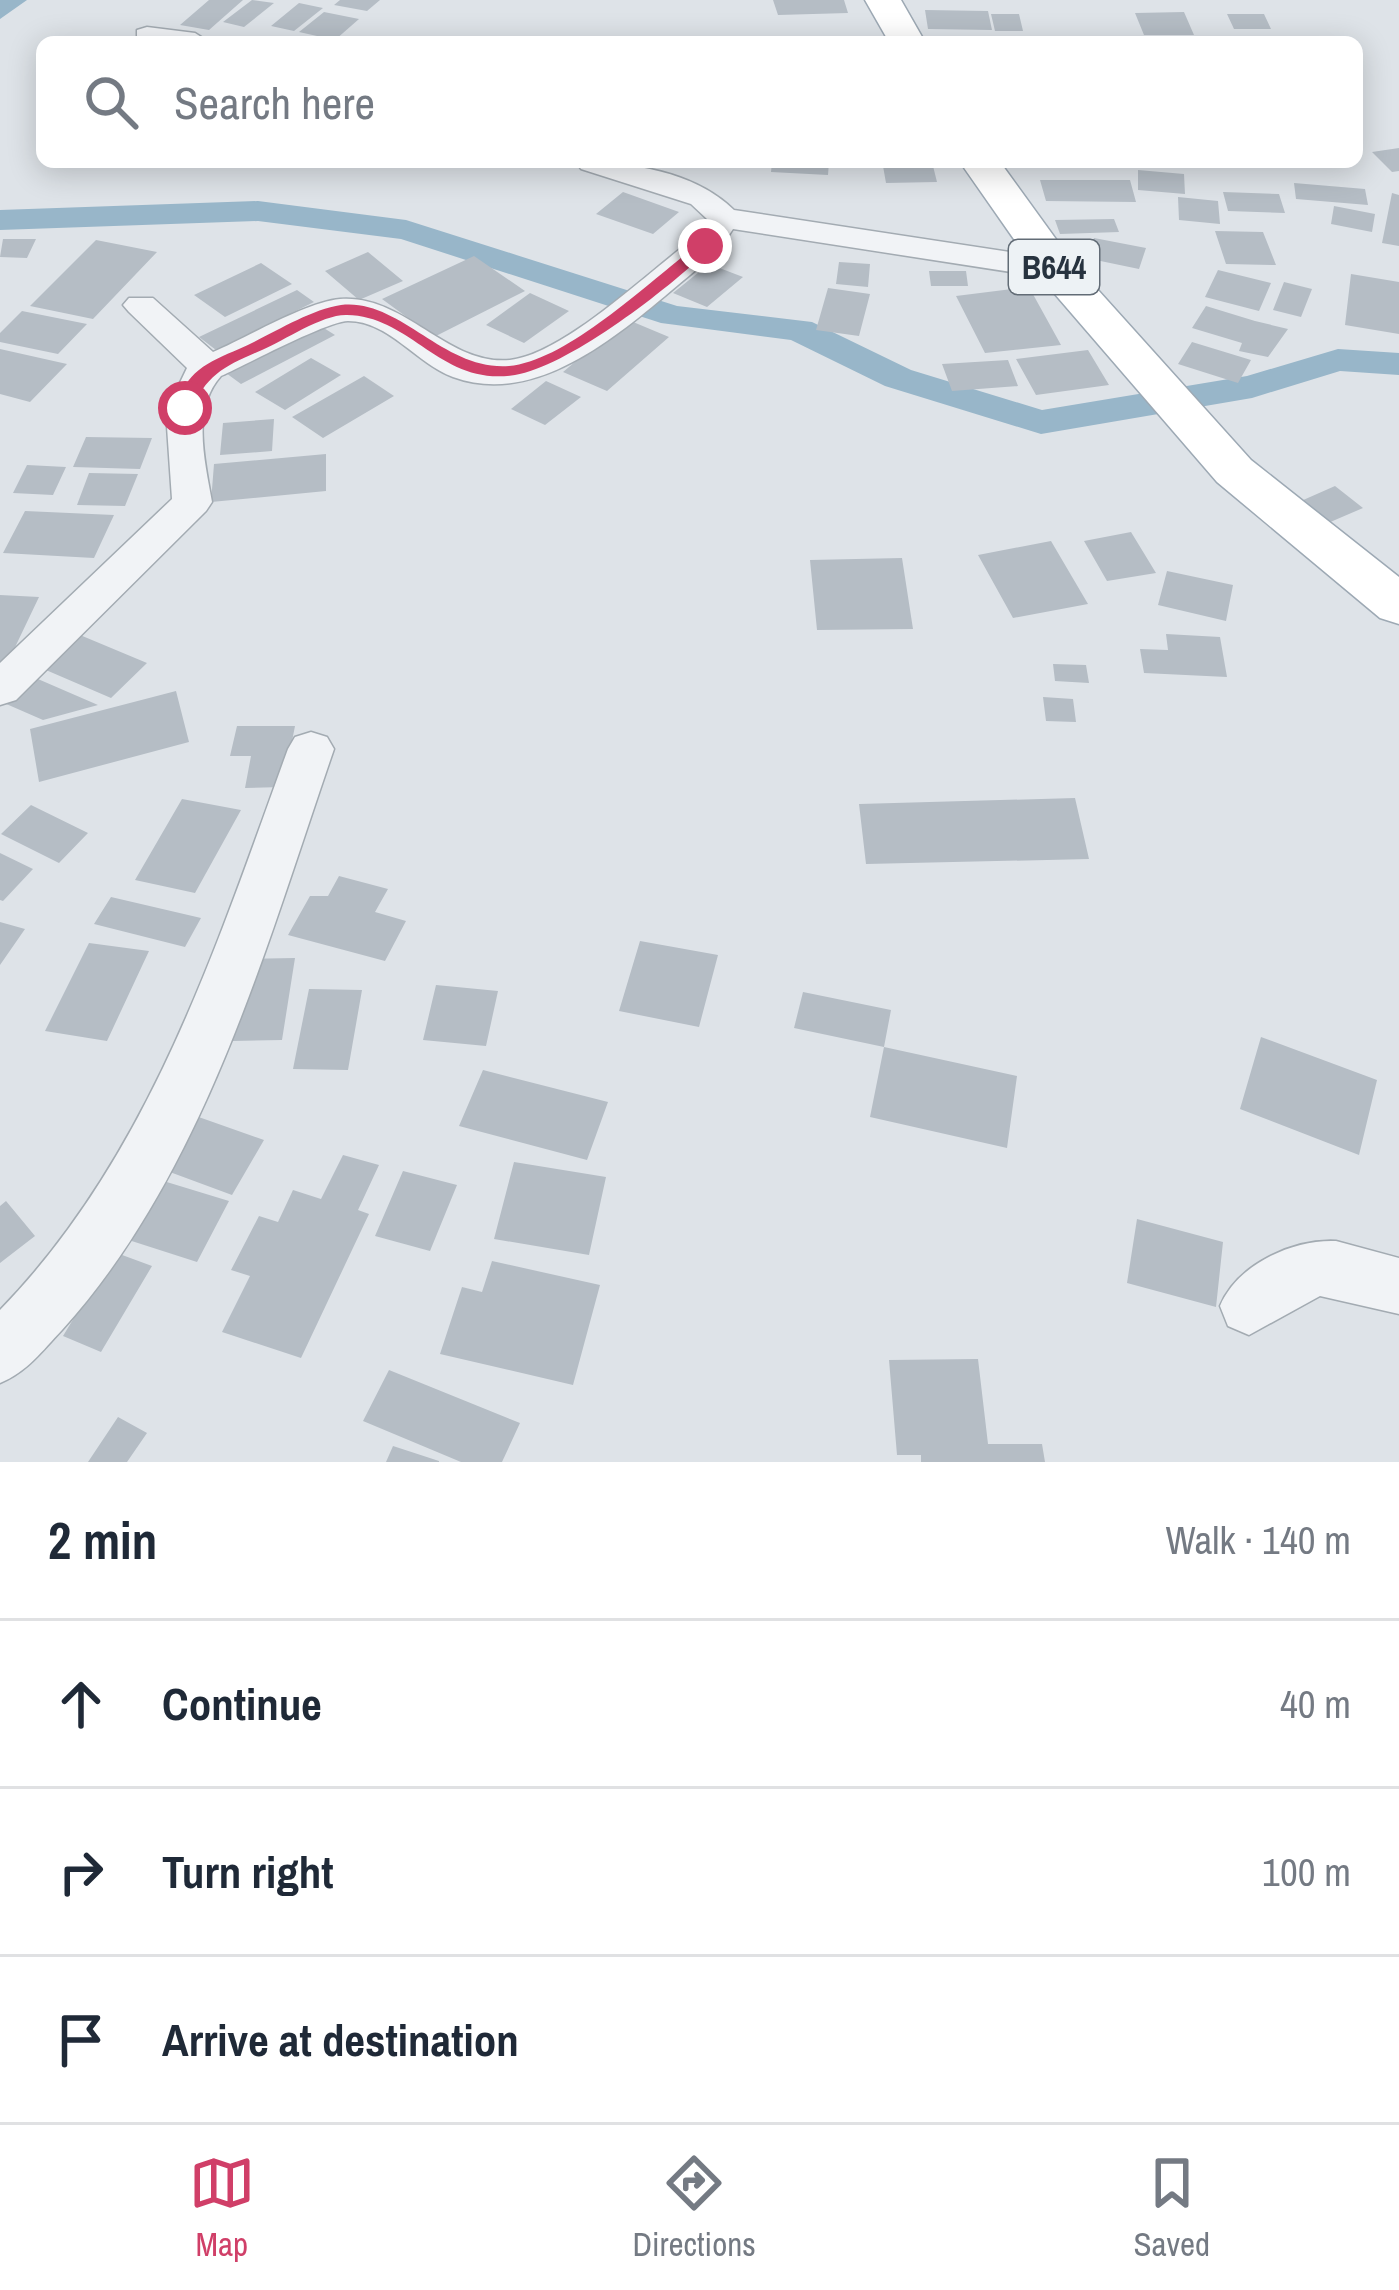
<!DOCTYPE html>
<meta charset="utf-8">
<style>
body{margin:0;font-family:"Archivo Narrow",sans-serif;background:#f2f2f3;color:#1f2937}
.stop{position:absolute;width:36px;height:36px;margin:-27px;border:9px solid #d03f68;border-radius:50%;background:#fff}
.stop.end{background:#d03f68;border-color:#fff;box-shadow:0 3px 12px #0008}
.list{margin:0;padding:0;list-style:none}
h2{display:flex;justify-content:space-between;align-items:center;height:156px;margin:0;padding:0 48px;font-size:51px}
h2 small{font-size:39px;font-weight:400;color:#747a83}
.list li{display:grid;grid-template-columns:78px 1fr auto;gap:36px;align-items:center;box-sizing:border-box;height:168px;padding:0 48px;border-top:3px solid #e0e1e3}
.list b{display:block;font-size:45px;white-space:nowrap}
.list em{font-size:39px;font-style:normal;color:#747a83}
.icon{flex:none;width:66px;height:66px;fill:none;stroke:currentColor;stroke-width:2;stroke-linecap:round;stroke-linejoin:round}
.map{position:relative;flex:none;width:1399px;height:1462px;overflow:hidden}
.search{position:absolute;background:#fff;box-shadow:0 6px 30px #0003;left:36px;right:36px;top:36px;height:132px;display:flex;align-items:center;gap:30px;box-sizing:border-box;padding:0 42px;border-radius:18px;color:#747a83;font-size:45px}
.sheet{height:660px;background:#fff}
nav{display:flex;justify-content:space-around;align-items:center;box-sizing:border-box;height:168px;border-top:3px solid #e0e1e3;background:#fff;font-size:33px;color:#747a83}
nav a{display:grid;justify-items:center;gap:6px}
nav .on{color:#d03f68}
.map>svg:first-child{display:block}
</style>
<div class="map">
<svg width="1399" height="1462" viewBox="0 0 1399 1462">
<rect width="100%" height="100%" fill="#dee3e8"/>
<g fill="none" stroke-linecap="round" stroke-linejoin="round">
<!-- canal -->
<path fill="#98b6c9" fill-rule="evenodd" d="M 0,0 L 27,0 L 0,19 Z
M 258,201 L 406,220 L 677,306 L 812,322 L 911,370 L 1042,410 L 1247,376 L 1338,349 L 1399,353 L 1399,375 L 1340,371 L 1252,398 L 1041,434 L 885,386 L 791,340 L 661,323 L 401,239 L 258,221 L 0,230 L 0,210 Z"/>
</g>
<!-- building -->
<path fill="#b5bdc5" d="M 209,0 L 243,0 L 209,30 L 180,25 Z
M 252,0 L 274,3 L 244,27 L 223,22 Z
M 340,0 L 380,0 L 367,11 L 334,5 Z
M 773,0 L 844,0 L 848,13 L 778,15 Z
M 299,3 L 323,8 L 294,31 L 271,26 Z
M 925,10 L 988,11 L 992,30 L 928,29 Z
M 324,12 L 359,19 L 335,40 L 299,32 Z
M 1184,12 L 1194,35 L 1144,35 L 1135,13 Z
M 991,14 L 1019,14 L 1023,31 L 995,31 Z
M 1227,14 L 1264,14 L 1271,29 L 1234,29 Z
M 1399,148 L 1399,171 L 1392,172 L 1372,152 Z
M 772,162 L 829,162 L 828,175 L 771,172 Z
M 883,166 L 933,166 L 937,182 L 886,183 Z
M 1138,170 L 1184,174 L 1185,194 L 1138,190 Z
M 1040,180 L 1130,180 L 1136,202 L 1046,201 Z
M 1294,183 L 1365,189 L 1368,205 L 1296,199 Z
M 623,192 L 679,212 L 653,234 L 596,214 Z
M 1223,192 L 1279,194 L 1285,213 L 1228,211 Z
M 1392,193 L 1399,195 L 1399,246 L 1382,243 Z
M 1178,197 L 1218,201 L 1220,224 L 1179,220 Z
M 1334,206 L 1375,214 L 1372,232 L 1331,224 Z
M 1114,219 L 1119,232 L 1060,234 L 1055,220 Z
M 1215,231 L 1263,232 L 1276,265 L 1226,264 Z
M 1094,238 L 1146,248 L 1139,269 L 1086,258 Z
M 3,239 L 36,239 L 27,258 L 0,257 Z
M 96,240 L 157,252 L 93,319 L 30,306 Z
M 368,252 L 403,281 L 359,300 L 325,271 Z
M 474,256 L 525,291 L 434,337 L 382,299 Z
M 839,262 L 870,264 L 868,287 L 836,284 Z
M 261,263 L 292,284 L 225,317 L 194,295 Z
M 709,264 L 743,277 L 707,307 L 673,293 Z
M 1218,270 L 1271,283 L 1259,311 L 1205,297 Z
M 929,271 L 966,271 L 968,286 L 931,286 Z
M 1351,274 L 1399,282 L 1399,334 L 1345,325 Z
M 1284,282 L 1312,289 L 1301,317 L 1273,310 Z
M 1029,287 L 1061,345 L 985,353 L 956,296 Z
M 828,288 L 870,294 L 859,336 L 816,330 Z
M 297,290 L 314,302 L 216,350 L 199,337 Z
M 530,293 L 569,311 L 524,343 L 486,325 Z
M 1206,306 L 1255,321 L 1288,329 L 1268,357 L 1239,351 L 1242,343 L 1192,328 Z
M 22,311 L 87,324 L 58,354 L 0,342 L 0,333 Z
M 626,319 L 669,337 L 607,391 L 563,372 Z
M 319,325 L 335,335 L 241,384 L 226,373 Z
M 1192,342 L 1251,360 L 1238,383 L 1178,364 Z
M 0,349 L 67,364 L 30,402 L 0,394 Z
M 1088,350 L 1109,385 L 1036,395 L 1016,359 Z
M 311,358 L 341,375 L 285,410 L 255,392 Z
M 1008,360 L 1018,386 L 952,391 L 942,364 Z
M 364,376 L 394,396 L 323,438 L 292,417 Z
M 546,381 L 581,397 L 545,425 L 511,409 Z
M 274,419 L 272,451 L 220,455 L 223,423 Z
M 86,437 L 152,438 L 140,469 L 73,467 Z
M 326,454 L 326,491 L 211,502 L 214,464 Z
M 27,465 L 66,467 L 53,495 L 13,493 Z
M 89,473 L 138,474 L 125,506 L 77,505 Z
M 1335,486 L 1363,508 L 1328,523 L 1301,501 Z
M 25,511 L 114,515 L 94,558 L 3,553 Z
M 1131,532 L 1156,573 L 1107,581 L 1084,541 Z
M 1051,541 L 1088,604 L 1013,618 L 978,555 Z
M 902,558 L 913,629 L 817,630 L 810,560 Z
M 1167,571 L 1233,585 L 1226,621 L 1158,605 Z
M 0,595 L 39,597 L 7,664 L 0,663 Z
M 68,630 L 147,663 L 111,698 L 32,664 Z
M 1166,634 L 1220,637 L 1227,677 L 1144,673 L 1140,649 L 1168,650 Z
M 1053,664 L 1086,665 L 1089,683 L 1055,681 Z
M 31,676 L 98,705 L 43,720 L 4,703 Z
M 176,691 L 189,742 L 39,782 L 30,729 Z
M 1043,697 L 1073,699 L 1076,722 L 1046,721 Z
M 237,726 L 295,726 L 283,787 L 245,788 L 251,756 L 230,756 Z
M 1075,798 L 1089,859 L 866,864 L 859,804 Z
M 182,799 L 241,810 L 195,893 L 135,880 Z
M 31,805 L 88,833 L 59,863 L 1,834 Z
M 0,853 L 33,869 L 3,901 L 0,900 Z
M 339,876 L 388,889 L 375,912 L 406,921 L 385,961 L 288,935 L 310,896 L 328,896 Z
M 111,897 L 201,918 L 185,947 L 94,924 Z
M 0,922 L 25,929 L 0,965 Z
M 640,941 L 718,955 L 699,1027 L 619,1011 Z
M 89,943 L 149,951 L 107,1041 L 45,1031 Z
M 295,958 L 282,1040 L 232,1041 L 247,959 Z
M 436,985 L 498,991 L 486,1046 L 423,1040 Z
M 309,989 L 362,990 L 348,1070 L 293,1069 Z
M 803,992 L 891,1010 L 884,1047 L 1017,1076 L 1007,1148 L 870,1117 L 884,1047 L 794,1028 Z
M 1261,1037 L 1377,1080 L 1359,1155 L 1240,1109 Z
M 483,1070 L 608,1102 L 587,1160 L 459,1126 Z
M 193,1115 L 264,1140 L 232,1195 L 159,1168 Z
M 343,1155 L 379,1165 L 358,1210 L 369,1214 L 301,1358 L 222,1332 L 250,1276 L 231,1270 L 259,1216 L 278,1222 L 293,1190 L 321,1199 Z
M 514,1162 L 606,1177 L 589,1255 L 494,1239 Z
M 403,1171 L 457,1185 L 430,1251 L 375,1236 Z
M 147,1176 L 229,1201 L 197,1262 L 113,1235 Z
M 6,1201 L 35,1236 L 0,1263 L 0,1206 Z
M 1137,1219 L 1223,1242 L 1216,1307 L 1127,1283 Z
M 114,1252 L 152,1266 L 101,1352 L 63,1336 Z
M 492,1261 L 600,1285 L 573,1385 L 440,1354 L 462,1287 L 482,1292 Z
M 978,1359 L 988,1444 L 1042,1444 L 1045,1462 L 921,1462 L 921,1455 L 897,1455 L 889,1360 Z
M 389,1370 L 520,1423 L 502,1462 L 461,1462 L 363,1421 Z
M 118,1417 L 147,1433 L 127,1462 L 88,1462 Z
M 393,1446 L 439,1461 L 439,1462 L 386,1462 Z"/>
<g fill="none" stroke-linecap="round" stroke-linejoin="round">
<defs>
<path id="minor" d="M 147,27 L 195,33 L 209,42 L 137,42 L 137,30 Z
M 576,162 C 630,162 694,171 734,210 L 1056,259 L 1073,269 L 1056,279 L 733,229 L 717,253 C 647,307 551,413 453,377 C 417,364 389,321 348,321 C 328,321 245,365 221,376 C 191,409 205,462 212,502 L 206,511 L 16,700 L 0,705 L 0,663 L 172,499 L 166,412 L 187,368 L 129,312 L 123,305 L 129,298 L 153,298 L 213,352 C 246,338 306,302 340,299 C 405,294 447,366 510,360 C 564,354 648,272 693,239 L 707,219 L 691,204 L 581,169 Z
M 311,732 L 327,737 L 334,749 C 266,946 205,1172 62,1330 C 42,1351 27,1372 0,1383 L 0,1310 C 150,1156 216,947 288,749 L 295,737 Z
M 1336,1241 L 1399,1258 L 1399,1314 L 1320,1296 L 1249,1335 L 1228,1326 L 1220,1306 C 1237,1265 1292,1239 1336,1241 Z"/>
<path id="major" d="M 865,0 L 901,0 L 925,42 L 889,42 Z
M 960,162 L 1000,162 L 1071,260 L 1251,460 L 1399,577 L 1399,624 L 1380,618 L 1217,482 L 1041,278 Z"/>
</defs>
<!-- minor casing -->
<use href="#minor" stroke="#a3abb2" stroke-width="3"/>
<!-- major casing -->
<use href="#major" stroke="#9da9b4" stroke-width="3"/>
<!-- minor -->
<use href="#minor" fill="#f1f3f6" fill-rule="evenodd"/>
<!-- major -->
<use href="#major" fill="#fff" fill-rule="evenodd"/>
</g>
<!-- route -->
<path fill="#d03f68" d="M 700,243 L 713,246 C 672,286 570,366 515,375 C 441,387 412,316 347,315 C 323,314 285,340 262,350 C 225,366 206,374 191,412 L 177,408 C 184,372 208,362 239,349 C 269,336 308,310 341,305 C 400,298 443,371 509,366 C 568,361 652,279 700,243 Z"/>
<g text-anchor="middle" stroke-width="12" stroke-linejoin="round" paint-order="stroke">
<!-- shield labels -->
<rect fill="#edf2f5" stroke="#626c76" stroke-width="3" x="1009" y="240" width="90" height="54" rx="9"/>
<g font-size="33" font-weight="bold" fill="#27333f">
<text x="1054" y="279">B644</text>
</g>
</g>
</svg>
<div class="stop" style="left:185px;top:408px"></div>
<div class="stop end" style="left:705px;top:246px"></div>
<div class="search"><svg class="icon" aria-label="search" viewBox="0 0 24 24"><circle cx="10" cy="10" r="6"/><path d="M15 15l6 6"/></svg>Search here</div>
</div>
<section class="sheet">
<h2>2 min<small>Walk · 140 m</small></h2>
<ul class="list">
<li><svg class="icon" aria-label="ahead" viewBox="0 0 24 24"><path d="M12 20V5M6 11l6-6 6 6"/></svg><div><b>Continue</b></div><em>40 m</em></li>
<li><svg class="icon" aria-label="right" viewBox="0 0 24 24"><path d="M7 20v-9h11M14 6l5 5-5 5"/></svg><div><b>Turn right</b></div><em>100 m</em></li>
<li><svg class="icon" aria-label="arrive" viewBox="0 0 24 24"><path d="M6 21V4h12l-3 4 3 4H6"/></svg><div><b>Arrive at destination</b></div></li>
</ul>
</section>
<nav>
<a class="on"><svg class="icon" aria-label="map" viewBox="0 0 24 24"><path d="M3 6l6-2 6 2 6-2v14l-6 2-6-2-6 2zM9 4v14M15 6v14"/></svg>Map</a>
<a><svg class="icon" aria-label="directions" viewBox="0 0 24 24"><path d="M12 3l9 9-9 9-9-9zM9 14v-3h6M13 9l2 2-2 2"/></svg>Directions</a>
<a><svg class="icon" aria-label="saved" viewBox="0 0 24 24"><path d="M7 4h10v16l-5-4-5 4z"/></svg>Saved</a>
</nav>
